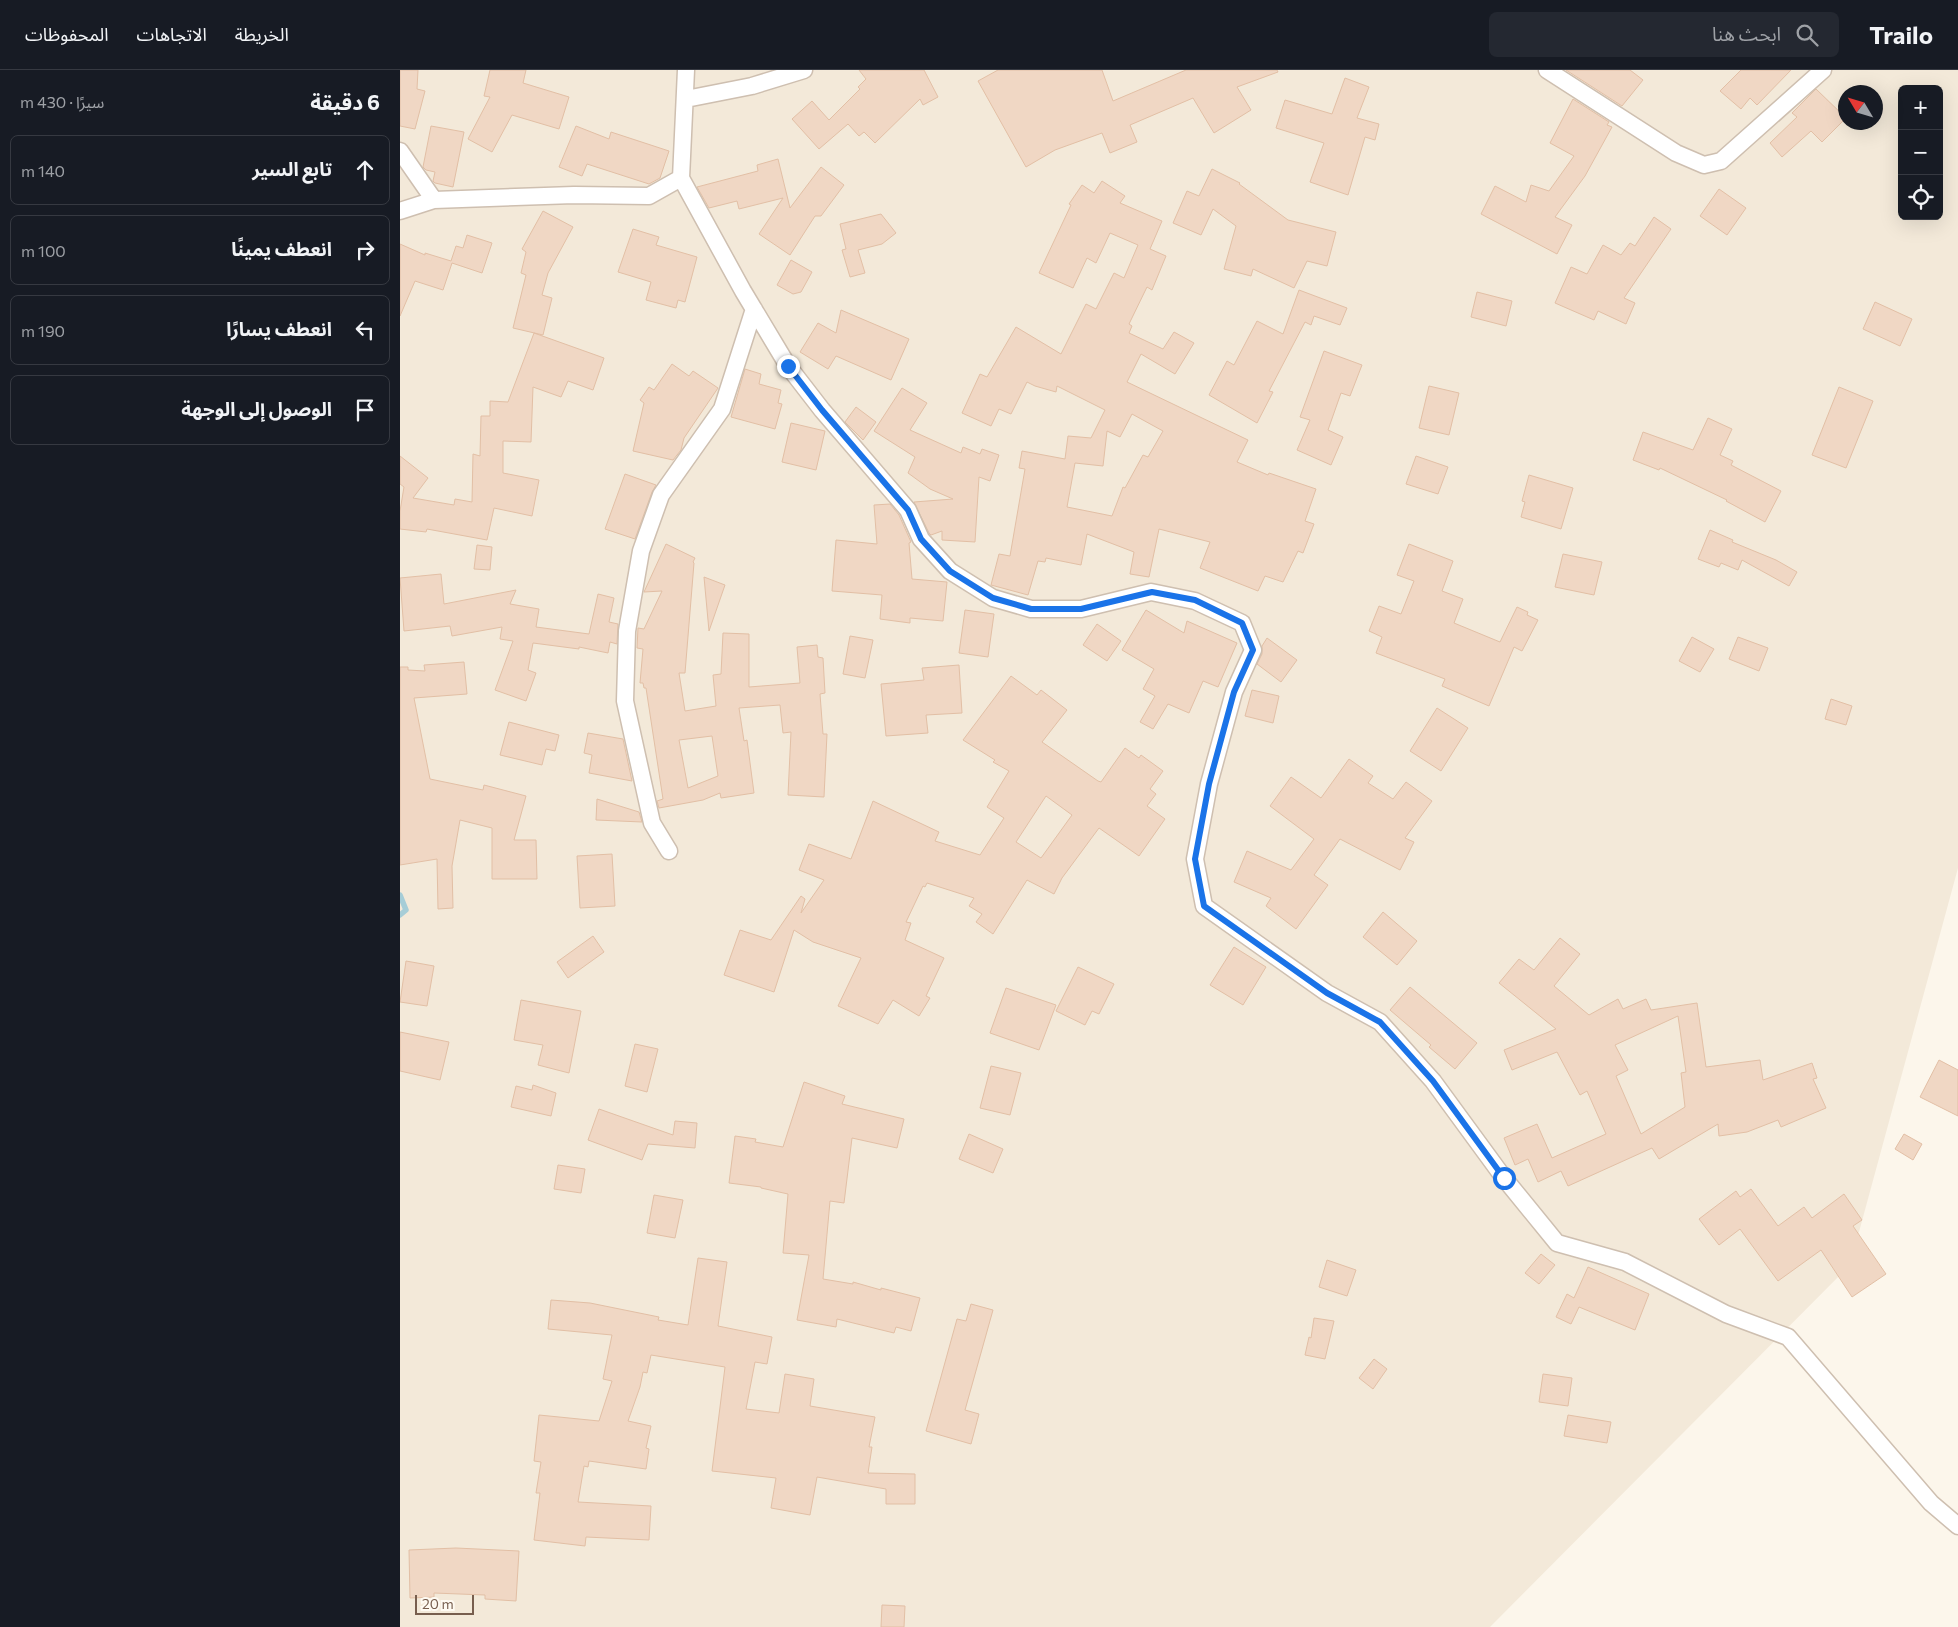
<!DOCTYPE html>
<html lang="ar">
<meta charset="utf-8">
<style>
body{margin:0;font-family:Commissioner,"Noto Sans Arabic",sans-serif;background:#242831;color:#f1f3f6;direction:rtl}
.controls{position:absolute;right:15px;top:15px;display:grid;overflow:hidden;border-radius:8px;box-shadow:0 5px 20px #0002}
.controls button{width:45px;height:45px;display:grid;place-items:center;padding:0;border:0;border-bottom:1px solid #363941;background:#171b24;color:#f1f3f6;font:25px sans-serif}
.compass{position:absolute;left:1438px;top:15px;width:45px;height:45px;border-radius:50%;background:#171b24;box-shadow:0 5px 20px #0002;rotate:308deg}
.scale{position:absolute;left:15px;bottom:12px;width:59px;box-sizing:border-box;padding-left:5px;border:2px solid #775e4e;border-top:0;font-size:14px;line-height:18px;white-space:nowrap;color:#775e4e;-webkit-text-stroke:4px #fefaf2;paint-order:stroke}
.stop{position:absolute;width:15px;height:15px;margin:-11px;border:4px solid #1a73e8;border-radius:50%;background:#fff}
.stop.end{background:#1a73e8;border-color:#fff;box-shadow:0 1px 5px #0008}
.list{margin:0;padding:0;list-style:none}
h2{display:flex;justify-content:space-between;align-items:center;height:65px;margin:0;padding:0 20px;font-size:21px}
h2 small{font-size:16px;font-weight:400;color:#9ea1a6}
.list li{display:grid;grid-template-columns:32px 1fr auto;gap:15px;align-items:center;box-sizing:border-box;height:70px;margin:0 10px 10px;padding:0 10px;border:1px solid #363941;border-radius:8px}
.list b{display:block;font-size:19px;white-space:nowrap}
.list em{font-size:16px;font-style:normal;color:#9ea1a6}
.icon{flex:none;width:28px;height:28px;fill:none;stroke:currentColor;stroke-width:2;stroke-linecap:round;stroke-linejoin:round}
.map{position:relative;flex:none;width:1558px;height:1557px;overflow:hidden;direction:ltr}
header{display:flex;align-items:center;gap:30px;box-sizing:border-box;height:70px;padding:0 25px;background:#171b24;border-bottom:1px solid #363941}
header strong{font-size:24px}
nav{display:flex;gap:28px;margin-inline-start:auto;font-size:18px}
.search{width:350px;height:45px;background:#242831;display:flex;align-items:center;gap:12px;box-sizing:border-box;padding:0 18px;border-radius:8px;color:#9ea1a6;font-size:19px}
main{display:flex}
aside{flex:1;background:#171b24}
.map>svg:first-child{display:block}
</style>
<header>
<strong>Trailo</strong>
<div class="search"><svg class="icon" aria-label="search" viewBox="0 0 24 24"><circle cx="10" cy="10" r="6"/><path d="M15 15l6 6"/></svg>ابحث هنا</div>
<nav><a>الخريطة</a><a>الاتجاهات</a><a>المحفوظات</a></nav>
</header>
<main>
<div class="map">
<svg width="1558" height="1557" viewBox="0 0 1558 1557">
<rect width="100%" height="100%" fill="#fcf6eb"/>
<!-- residential -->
<path fill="#f3e9d9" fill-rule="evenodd" d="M 0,0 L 1558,0 L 1558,798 L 1450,1195 L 1090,1557 L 0,1557 ZM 1502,19 L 1539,19 L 1539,146 L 1502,146 ZM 1446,22 L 1476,22 L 1476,52 L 1446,52 Z"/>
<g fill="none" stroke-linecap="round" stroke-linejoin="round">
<!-- stream -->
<path stroke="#a6cdd7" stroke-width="5.5" d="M 0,825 L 6,840 L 0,845"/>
</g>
<!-- building -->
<path fill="#f0d7c4" stroke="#e2bfa5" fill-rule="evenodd" d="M 0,0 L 18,0 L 17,19 L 25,21 L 15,59 L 0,56 Z
M 90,0 L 126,0 L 123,13 L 169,27 L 159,59 L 112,45 L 92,82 L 68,69 L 90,27 L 84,26 Z
M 459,0 L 524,0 L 538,27 L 523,35 L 520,29 L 475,73 L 464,62 L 459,66 L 448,54 L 419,79 L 392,49 L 412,31 L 429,50 L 460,19 L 458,17 L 466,9 Z
M 598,0 L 702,0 L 713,31 L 786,0 L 877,0 L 878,2 L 837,17 L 851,40 L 814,63 L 793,28 L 730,55 L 737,72 L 710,83 L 702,63 L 655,80 L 626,97 L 578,11 Z
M 1166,0 L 1230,0 L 1243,10 L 1222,36 Z
M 1341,0 L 1391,0 L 1357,35 L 1350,28 L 1341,39 L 1320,21 Z
M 945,8 L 969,17 L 957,48 L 979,54 L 975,70 L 965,67 L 948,125 L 910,112 L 924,73 L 876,58 L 885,30 L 932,44 Z
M 1416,19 L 1446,48 L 1422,72 L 1411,61 L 1382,87 L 1370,73 L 1397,47 L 1392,43 Z
M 1173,29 L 1209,52 L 1207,55 L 1212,57 L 1185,106 L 1155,147 L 1172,155 L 1157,184 L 1081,144 L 1095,116 L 1126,132 L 1131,115 L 1149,121 L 1174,86 L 1150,73 Z
M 31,56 L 64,62 L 53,117 L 35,113 L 33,111 L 35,102 L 26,100 L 23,97 Z
M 176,56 L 209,69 L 211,62 L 269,81 L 260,108 L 249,114 L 187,94 L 182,106 L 159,97 Z
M 378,89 L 390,138 L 421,97 L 444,115 L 421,146 L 415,146 L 390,185 L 359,164 L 383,128 L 339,139 L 337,131 L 309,138 L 297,117 L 358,101 L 357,95 Z
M 812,99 L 840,113 L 839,114 L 888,150 L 936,162 L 927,196 L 907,191 L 894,218 L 853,199 L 851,206 L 824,199 L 836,156 L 813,139 L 801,165 L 773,153 L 787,121 L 799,126 Z
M 702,111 L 725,126 L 720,133 L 762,151 L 750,179 L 766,186 L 752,220 L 747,217 L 729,254 L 732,256 L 729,263 L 763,279 L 774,262 L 794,273 L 775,304 L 741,284 L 727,312 L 848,370 L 837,392 L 868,405 L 869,403 L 916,419 L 905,451 L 914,454 L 903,483 L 898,481 L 883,512 L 865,506 L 858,521 L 800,498 L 810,472 L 759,459 L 749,507 L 730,504 L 734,482 L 687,464 L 681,495 L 646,488 L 645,492 L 638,491 L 628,525 L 591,515 L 599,484 L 610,486 L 625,399 L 619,398 L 622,381 L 665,389 L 668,366 L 691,368 L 705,340 L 657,316 L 656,322 L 635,316 L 627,312 L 611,344 L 599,339 L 591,356 L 562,343 L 580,304 L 587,307 L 616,257 L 661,284 L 686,234 L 696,239 L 714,203 L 724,208 L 738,175 L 710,163 L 696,193 L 687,188 L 673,218 L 639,203 L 671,135 L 669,134 L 682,115 L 694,123 ZM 732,344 L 763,361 L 748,387 L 743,385 L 725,418 L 723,417 L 712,446 L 667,437 L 675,393 L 703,396 L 707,361 L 720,367 Z
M 1319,119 L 1346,138 L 1327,165 L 1300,146 Z
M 143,141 L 173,157 L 148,203 L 142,225 L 152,228 L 143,265 L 113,258 L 126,205 L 121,203 L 126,182 L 122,179 Z
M 481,144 L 496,163 L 482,174 L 458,180 L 465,203 L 450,207 L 442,180 L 446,179 L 440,154 Z
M 1254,147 L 1271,159 L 1224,228 L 1235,233 L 1226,254 L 1198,241 L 1194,250 L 1155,233 L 1171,197 L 1187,204 L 1203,175 L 1221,185 L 1230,173 L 1235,176 Z
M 233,159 L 259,167 L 256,175 L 297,187 L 285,232 L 278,230 L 276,238 L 246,230 L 251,212 L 218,202 Z
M 67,165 L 92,173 L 82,203 L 52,193 L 43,220 L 15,211 L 0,246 L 0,174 L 25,185 L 25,183 L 51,191 L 56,176 L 63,178 Z
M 391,190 L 412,202 L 401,222 L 393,224 L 377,215 Z
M 899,220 L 947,238 L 940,255 L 914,246 L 911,255 L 905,252 L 869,321 L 873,322 L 857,353 L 809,325 L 827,291 L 834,295 L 857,251 L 883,264 Z
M 1077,222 L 1112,231 L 1106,256 L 1071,247 Z
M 1475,232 L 1512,249 L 1500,276 L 1463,259 Z
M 441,240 L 509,269 L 491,310 L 436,286 L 428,299 L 400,282 L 418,253 L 436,263 Z
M 134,263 L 204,288 L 193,320 L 168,311 L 161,327 L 133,317 L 131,372 L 103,371 L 103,403 L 139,410 L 132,446 L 94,438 L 87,470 L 27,459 L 26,462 L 0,459 L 0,441 L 4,417 L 0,414 L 0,386 L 28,408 L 13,428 L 54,435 L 55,429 L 72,432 L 73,384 L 80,386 L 81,346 L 90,346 L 90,331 L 108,332 Z
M 924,281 L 962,295 L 950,326 L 941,323 L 928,360 L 943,367 L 931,395 L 897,380 L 910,350 L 900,347 Z
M 272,294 L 289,306 L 293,301 L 318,318 L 284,368 L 281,380 L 273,390 L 233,381 L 244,333 L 240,330 L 249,317 L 254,320 Z
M 345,299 L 361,304 L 359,314 L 381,320 L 378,333 L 382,334 L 375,359 L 331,347 Z
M 1029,316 L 1059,323 L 1049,365 L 1019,358 Z
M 1439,317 L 1473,331 L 1446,398 L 1412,385 Z
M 502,318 L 527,333 L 510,360 L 561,383 L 563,377 L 580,384 L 582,379 L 599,385 L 590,411 L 579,407 L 575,472 L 542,470 L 542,461 L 531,465 L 529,463 L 514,432 L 553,429 L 530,419 L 508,403 L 515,387 L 474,361 Z
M 456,337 L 476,352 L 463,370 L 445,352 Z
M 1308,348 L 1332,359 L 1320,385 L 1333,391 L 1331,395 L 1381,421 L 1365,452 L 1326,431 L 1327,430 L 1260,398 L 1259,400 L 1233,390 L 1243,362 L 1293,380 Z
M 391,353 L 425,361 L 416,400 L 382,392 Z
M 1016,386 L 1048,397 L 1038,424 L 1006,414 Z
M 225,404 L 256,415 L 252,422 L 235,469 L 205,459 Z
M 1129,405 L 1173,418 L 1161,459 L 1121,447 L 1125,432 L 1122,431 Z
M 490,434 L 499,445 L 511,472 L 509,473 L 512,509 L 547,512 L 543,551 L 510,548 L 510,553 L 480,549 L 482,525 L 432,521 L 436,470 L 477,474 L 474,435 Z
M 1310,460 L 1333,470 L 1332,472 L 1376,490 L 1397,502 L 1389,516 L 1342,490 L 1338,500 L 1321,493 L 1319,497 L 1298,489 Z
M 266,474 L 295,488 L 293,492 L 294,493 L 285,603 L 279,603 L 285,641 L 316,636 L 313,605 L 321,604 L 323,563 L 349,564 L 349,617 L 400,613 L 397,577 L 417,575 L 418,587 L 423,588 L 425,623 L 420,624 L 423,664 L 427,664 L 424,727 L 388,725 L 391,662 L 383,663 L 380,635 L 339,638 L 344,671 L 347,670 L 354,723 L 321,728 L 320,723 L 303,730 L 259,738 L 257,731 L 263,729 L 246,618 L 244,618 L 243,613 L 240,613 L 243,579 L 237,578 L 238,558 L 244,559 L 262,521 L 244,522 ZM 312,666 L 318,706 L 288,718 L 279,670 Z
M 1009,474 L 1053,491 L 1042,521 L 1063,529 L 1054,553 L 1100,572 L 1117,537 L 1128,542 L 1127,545 L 1138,550 L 1122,581 L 1114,577 L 1089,636 L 1042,616 L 1045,609 L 976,583 L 982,567 L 969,561 L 979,536 L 1001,544 L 1014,511 L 997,505 Z
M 77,475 L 92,477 L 90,500 L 74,499 Z
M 1163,484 L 1202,492 L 1194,525 L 1155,517 Z
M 41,504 L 44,534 L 116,520 L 110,534 L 139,539 L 136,557 L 189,564 L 198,524 L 214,528 L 209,552 L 218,554 L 217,574 L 210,572 L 208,583 L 179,577 L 179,579 L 133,573 L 128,600 L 136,603 L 126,631 L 95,620 L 113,571 L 100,569 L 102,557 L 52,566 L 50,556 L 4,561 L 0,508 Z
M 304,507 L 325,515 L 309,561 Z
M 565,540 L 594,544 L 588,587 L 559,583 Z
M 746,540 L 784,563 L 787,551 L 837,573 L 818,617 L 803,611 L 789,643 L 768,634 L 753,659 L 740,652 L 755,626 L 743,619 L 754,599 L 722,580 Z
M 697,554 L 721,571 L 707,591 L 683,575 Z
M 450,566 L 473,570 L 465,608 L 443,604 Z
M 1292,567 L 1314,579 L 1300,602 L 1279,591 Z
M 1338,567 L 1368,578 L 1359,601 L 1329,589 Z
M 867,568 L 897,590 L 881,612 L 857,594 L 862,584 L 862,576 Z
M 64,592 L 67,624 L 14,628 L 30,709 L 83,720 L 84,715 L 126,726 L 114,770 L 136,770 L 137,809 L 92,809 L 92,758 L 60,750 L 52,796 L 53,838 L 38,839 L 37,789 L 0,795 L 0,597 L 8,597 L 8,600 L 25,601 L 24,595 Z
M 559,595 L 562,643 L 526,645 L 528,663 L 486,666 L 481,614 L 524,610 L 522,598 Z
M 611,606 L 637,625 L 641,620 L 667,640 L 642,672 L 698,711 L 701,712 L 725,678 L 739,688 L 741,685 L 763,701 L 750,719 L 756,724 L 747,736 L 765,749 L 739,786 L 699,758 L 662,808 L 654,824 L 627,810 L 593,864 L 576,852 L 582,844 L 569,836 L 574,828 L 527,813 L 525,817 L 523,816 L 506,852 L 511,853 L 505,870 L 544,888 L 526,926 L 530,928 L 519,946 L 493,930 L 478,954 L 438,936 L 461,888 L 413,872 L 394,860 L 374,922 L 324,905 L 340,860 L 371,870 L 401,826 L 405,829 L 401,843 L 424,810 L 399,800 L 409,774 L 451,789 L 473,731 L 539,762 L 535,771 L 580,785 L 604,748 L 587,737 L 609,701 L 593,692 L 595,690 L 563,670 ZM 646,726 L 672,745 L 641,788 L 616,772 Z
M 852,620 L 879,626 L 873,653 L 845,646 Z
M 1431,629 L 1452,636 L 1446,655 L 1425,649 Z
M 1037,638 L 1068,658 L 1041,701 L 1010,681 Z
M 109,652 L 159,665 L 155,681 L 146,679 L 142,695 L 100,685 Z
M 188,663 L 223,669 L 232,711 L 189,703 L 192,685 L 184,683 Z
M 949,689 L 973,706 L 968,713 L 993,729 L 1006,712 L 1032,731 L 1005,768 L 1014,772 L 1000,800 L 940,769 L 914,805 L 928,815 L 896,859 L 866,836 L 871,828 L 834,812 L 847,781 L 891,800 L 914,769 L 870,736 L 891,707 L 921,728 Z
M 197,729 L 239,742 L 242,752 L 196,750 Z
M 212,784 L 215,836 L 180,838 L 177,786 Z
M 983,842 L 1017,871 L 997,895 L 963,867 Z
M 193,866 L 204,882 L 168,908 L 157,892 Z
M 1160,868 L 1180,884 L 1154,916 L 1189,945 L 1218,929 L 1223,939 L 1246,929 L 1251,940 L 1297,933 L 1306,997 L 1360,990 L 1363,1010 L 1412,993 L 1417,1008 L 1413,1009 L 1426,1038 L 1381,1057 L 1378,1050 L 1347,1062 L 1319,1066 L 1318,1054 L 1259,1089 L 1252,1078 L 1168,1116 L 1161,1101 L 1138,1112 L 1128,1089 L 1115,1095 L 1104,1068 L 1137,1054 L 1152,1088 L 1206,1064 L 1187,1021 L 1180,1025 L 1157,982 L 1112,1000 L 1104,980 L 1156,959 L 1099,913 L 1119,889 L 1134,900 ZM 1278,946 L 1286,1002 L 1281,1003 L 1285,1037 L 1241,1064 L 1216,1006 L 1228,1000 L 1215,975 Z
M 834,877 L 866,897 L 843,935 L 810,915 Z
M 6,891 L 34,896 L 27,936 L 0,932 Z
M 678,897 L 714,914 L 699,944 L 692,941 L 685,955 L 656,941 Z
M 1010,917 L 1077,973 L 1055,999 L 1029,977 L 1031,975 L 990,940 Z
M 606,918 L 656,935 L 639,980 L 590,963 Z
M 121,930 L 181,941 L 169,1003 L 138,995 L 143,975 L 114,970 Z
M 0,962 L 49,972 L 40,1010 L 0,1001 Z
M 235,974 L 258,979 L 247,1022 L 225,1016 Z
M 1539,990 L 1558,1000 L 1558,1046 L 1520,1027 Z
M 591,996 L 621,1003 L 610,1045 L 580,1038 Z
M 404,1012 L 445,1026 L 442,1034 L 504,1049 L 497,1078 L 452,1068 L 444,1133 L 430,1131 L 423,1209 L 453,1214 L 453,1212 L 481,1220 L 481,1218 L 520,1228 L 511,1261 L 496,1257 L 494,1263 L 437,1249 L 436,1257 L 397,1250 L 409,1185 L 383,1183 L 388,1124 L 361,1118 L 361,1117 L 329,1113 L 335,1066 L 356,1069 L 355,1072 L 383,1077 Z
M 133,1015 L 156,1023 L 151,1046 L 111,1037 L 116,1016 L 132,1020 Z
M 199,1039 L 273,1065 L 275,1051 L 297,1053 L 295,1078 L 248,1074 L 242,1090 L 188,1070 Z
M 569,1064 L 603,1079 L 593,1103 L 559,1089 Z
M 1504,1064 L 1522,1074 L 1513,1090 L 1495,1079 Z
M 158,1095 L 185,1099 L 181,1123 L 154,1119 Z
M 1351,1119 L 1378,1156 L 1404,1137 L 1412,1148 L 1444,1124 L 1462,1150 L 1453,1156 L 1486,1204 L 1452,1227 L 1421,1180 L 1378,1211 L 1340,1159 L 1319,1175 L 1299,1149 L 1336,1121 L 1340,1127 Z
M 254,1125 L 283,1130 L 275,1168 L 247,1163 Z
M 1141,1184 L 1155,1195 L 1139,1214 L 1125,1203 Z
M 298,1188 L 327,1192 L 318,1256 L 372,1267 L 367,1294 L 355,1292 L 346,1339 L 379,1343 L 385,1304 L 414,1309 L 410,1336 L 475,1347 L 469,1377 L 472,1377 L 468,1403 L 515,1404 L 515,1434 L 486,1434 L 486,1419 L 417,1407 L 410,1445 L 371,1438 L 376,1408 L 312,1401 L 325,1297 L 251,1285 L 247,1303 L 243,1302 L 240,1317 L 228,1351 L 251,1356 L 246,1378 L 249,1379 L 246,1399 L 189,1391 L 188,1397 L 184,1396 L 178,1432 L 251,1436 L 249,1470 L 186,1467 L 185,1476 L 134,1470 L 140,1423 L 136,1423 L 141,1392 L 134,1391 L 139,1345 L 199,1351 L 212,1311 L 203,1309 L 212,1265 L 148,1259 L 151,1230 L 190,1233 L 259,1247 L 258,1250 L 288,1255 Z
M 927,1190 L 956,1200 L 947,1226 L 919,1217 Z
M 1188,1197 L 1249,1224 L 1235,1260 L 1179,1237 L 1171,1254 L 1156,1247 L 1167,1224 L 1174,1228 Z
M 571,1234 L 593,1240 L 565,1340 L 579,1344 L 571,1374 L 526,1361 L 557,1249 L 566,1251 Z
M 914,1248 L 934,1251 L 925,1289 L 905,1285 L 909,1267 L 911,1268 Z
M 974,1289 L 987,1299 L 973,1319 L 959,1308 Z
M 1143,1304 L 1172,1308 L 1168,1336 L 1139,1332 Z
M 1168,1345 L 1211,1352 L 1207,1373 L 1164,1366 Z
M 56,1478 L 119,1481 L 116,1531 L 85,1529 L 85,1525 L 34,1523 L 34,1527 L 10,1528 L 9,1480 Z
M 482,1535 L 505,1536 L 504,1557 L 481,1557 Z"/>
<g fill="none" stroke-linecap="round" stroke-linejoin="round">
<defs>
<path id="street" d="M 1147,0 L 1276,83 L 1304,95 L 1321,91 L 1423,0
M 286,29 L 352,16 L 404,0
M 0,81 L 34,130
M 281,108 L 343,221 L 388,296 L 422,340 L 508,440 L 521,469 L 550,501 L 593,528 L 631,539 L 681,539 L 751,522 L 795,531 L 842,553 L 853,580 L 834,622 L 809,714 L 795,789 L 804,836 L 927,923 L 980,952 L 1033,1011 L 1104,1108 L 1157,1173 L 1225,1192 L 1326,1244 L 1388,1267 L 1531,1433 L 1558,1456
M 0,141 L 34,130 L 174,125 L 249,126 L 281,108 L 286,0
M 269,781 L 252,753 L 225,631 L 227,561 L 241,481 L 261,425 L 322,339 L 354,239"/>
</defs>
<!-- street casing -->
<use href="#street" stroke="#cebfb0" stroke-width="19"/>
<!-- street -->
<use href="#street" stroke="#fff" stroke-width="16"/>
</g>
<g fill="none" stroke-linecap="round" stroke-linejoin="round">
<!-- route -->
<path stroke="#1a73e8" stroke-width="6" d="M 388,296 L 422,340 L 508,440 L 521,469 L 550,501 L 593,528 L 631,539 L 681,539 L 752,522 L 795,530 L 842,553 L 853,580 L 834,622 L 809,714 L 795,789 L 804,836 L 927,923 L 980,952 L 1033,1011 L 1104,1108"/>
</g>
</svg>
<div class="controls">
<button>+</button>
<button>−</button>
<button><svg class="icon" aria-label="locate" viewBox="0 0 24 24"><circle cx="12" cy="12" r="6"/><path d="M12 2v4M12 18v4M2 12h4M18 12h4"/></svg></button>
</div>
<svg class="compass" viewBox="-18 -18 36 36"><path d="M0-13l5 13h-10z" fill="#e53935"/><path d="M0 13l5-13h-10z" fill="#9ea1a6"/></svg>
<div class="scale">20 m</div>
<div class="stop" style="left:1104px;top:1108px"></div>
<div class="stop end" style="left:388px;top:296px"></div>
</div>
<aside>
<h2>6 دقيقة<small>سيرًا · 430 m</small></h2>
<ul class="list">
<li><svg class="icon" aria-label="ahead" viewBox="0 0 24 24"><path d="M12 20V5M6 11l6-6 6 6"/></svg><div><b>تابع السير</b></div><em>140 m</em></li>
<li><svg class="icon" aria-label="right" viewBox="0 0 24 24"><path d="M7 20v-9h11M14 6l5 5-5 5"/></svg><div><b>انعطف يمينًا</b></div><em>100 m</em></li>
<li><svg class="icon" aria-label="left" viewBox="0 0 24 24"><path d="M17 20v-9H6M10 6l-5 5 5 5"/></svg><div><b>انعطف يسارًا</b></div><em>190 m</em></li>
<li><svg class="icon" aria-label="arrive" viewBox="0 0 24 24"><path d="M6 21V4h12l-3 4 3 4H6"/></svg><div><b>الوصول إلى الوجهة</b></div></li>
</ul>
</aside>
</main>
